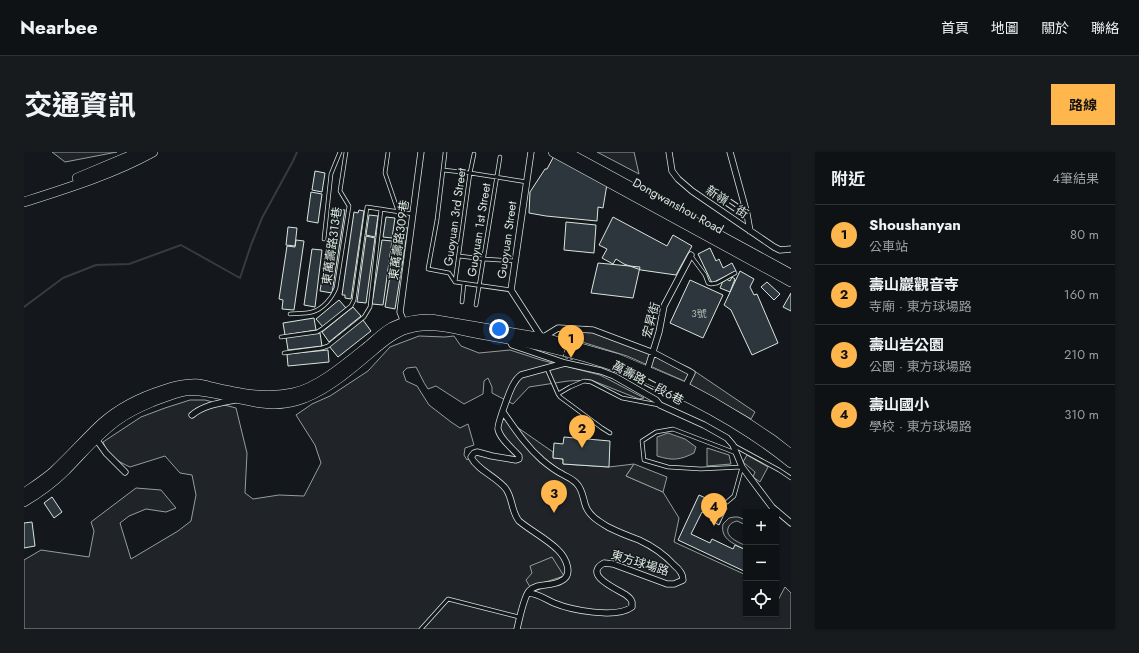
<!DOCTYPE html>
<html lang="zh-TW">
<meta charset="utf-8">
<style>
body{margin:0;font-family:Jost,"Noto Sans TC",sans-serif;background:#181b1e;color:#f1f3f6}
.controls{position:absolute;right:12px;bottom:12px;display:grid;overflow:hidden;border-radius:0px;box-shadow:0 1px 3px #0004}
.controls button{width:36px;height:36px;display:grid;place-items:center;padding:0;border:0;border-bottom:1px solid #2f3234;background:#0f1215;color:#f1f3f6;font:20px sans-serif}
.you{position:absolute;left:475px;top:177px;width:14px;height:14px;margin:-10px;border:3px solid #fff;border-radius:50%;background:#1a73e8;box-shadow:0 0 0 6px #1a73e833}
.badge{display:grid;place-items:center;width:26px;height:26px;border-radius:50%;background:#ffb74d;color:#111;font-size:13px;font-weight:700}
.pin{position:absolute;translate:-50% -33px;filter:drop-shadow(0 1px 2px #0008)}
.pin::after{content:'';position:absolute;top:21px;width:14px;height:12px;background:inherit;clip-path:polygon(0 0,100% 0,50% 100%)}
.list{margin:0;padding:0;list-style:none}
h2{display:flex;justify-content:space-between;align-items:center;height:52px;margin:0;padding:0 16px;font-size:17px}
h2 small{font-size:13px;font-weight:400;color:#9b9ea0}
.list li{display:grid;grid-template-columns:26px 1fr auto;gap:12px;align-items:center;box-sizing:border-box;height:60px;padding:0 16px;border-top:1px solid #2f3234}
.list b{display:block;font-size:15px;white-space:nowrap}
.list p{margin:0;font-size:13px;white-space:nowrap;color:#9b9ea0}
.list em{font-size:13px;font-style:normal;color:#9b9ea0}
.icon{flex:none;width:22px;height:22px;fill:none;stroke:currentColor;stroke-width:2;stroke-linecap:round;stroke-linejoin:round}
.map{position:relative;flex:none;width:767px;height:477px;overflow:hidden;border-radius:0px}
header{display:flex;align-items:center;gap:24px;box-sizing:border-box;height:56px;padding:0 20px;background:#0f1215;border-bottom:1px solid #2f3234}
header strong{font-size:19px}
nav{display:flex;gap:22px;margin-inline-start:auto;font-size:14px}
.intro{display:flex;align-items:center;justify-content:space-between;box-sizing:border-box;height:96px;padding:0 24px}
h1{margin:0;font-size:28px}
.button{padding:10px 18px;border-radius:0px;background:#ffb74d;color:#111;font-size:14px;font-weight:700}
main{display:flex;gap:24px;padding:0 24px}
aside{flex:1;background:#0f1215;border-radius:0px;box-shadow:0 1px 3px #0004}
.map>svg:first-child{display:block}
</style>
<header>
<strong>Nearbee</strong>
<nav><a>首頁</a><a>地圖</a><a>關於</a><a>聯絡</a></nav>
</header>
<div class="intro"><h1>交通資訊</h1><a class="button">路線</a></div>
<main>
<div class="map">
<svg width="767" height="477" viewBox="0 0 767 477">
<rect width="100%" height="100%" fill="#14181c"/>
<!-- green -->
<path fill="#202428" stroke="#939e99" d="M 28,0 L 93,0 L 41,10 Z
M 573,0 L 610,0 L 615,22 Z
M 395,184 L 421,185 L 430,184 L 437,194 L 455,201 L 486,198 L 517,208 L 576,223 L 620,246 L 615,247 L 567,228 L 544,229 L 505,235 L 489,252 L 468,241 L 468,235 L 464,226 L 460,229 L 459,242 L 440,252 L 412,234 L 404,237 C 399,230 396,222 392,215 L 383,216 L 379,220 L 382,229 L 393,234 L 405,253 L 427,270 L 436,276 L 444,272 L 450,293 L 441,296 L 440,303 L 443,308 L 447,305 L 450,301 L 494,307 L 476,282 L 477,264 L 529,300 L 529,306 L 539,307 L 539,312 L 585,315 L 610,312 L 602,324 L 639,340 L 655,366 L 650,390 L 722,423 L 722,462 L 752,462 L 752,452 L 761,435 L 767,441 L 767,477 L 0,477 L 0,408 L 17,398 L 65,405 L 70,379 L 67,370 L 112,336 L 137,338 L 152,356 L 142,360 L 122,357 L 105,364 L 96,371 L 107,407 L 154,379 L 167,369 L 172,343 L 168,323 L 156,321 L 141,304 L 106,315 C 93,309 84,304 79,290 L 117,265 L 141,256 L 166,248 L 181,248 L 212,256 L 223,301 L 221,341 L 229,347 L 255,343 L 280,344 L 297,311 L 291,293 L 272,263 L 288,252 L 306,244 L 344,219 L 366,195 Z
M 710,365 L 714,365 L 722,368 L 722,373 L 713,369 C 709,370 707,371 705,374 C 699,385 715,390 722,394 L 722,398 C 711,392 696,388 699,372 L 705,366 Z"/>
<!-- parking -->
<path fill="#24282b" stroke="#939e99" d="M 561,174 L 610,191 L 666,216 L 731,260 L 727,267 L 658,228 L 603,204 L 555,189 Z
M 683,296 L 705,303 L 707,312 L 683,314 Z
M 723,303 L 744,315 L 736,330 L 729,325 L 731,320 L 719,310 Z
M 610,312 L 643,325 L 639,340 L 602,324 Z
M 528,405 L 540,424 L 506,435 L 502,428 L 508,421 L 506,414 Z"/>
<!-- water -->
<path fill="#363b3e" stroke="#939e99" d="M 644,281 L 661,287 L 672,295 L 670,301 C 656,308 649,309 633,304 L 633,285 Z"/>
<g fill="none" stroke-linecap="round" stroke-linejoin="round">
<!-- stream -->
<path stroke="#363b3e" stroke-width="2" d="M 0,155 L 39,126 L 72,113 L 105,112 L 157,93 L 216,126 L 227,93 L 238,66 L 269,9 L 273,0"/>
</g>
<!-- building -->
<path fill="#2c363c" stroke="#d8e6dc" d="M 530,4 L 583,32 L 579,56 L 574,55 L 573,69 L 522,64 L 505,61 L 506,40 L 521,17 L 523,17 Z
M 291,19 L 301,21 L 298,40 L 288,38 Z
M 287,40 L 298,42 L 294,71 L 283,69 Z
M 310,57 L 321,58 L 308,141 L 296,139 Z
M 335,58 L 340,59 L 327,147 L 321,146 L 321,143 L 318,143 L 330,60 L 334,61 Z
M 345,63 L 354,64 L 351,85 L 342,83 Z
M 362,65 L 371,66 L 368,86 L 359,85 Z
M 589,65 L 643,94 L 649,83 L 668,94 L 652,123 L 617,118 L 600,112 L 592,107 L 589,112 L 578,106 L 583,97 L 575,93 Z
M 542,70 L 572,73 L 570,101 L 540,98 Z
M 264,75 L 273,76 L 271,94 L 262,93 Z
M 374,75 L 384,76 L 371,157 L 361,155 Z
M 342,84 L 351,86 L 342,151 L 333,150 Z
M 272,88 L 280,89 L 270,158 L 258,157 L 259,148 L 255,147 L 263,94 L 271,95 Z
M 358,88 L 368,89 L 359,153 L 348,152 Z
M 686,96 L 692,109 L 695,107 L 699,116 L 708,111 L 712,119 L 688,131 L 674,102 Z
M 288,97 L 298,98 L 291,155 L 280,153 Z
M 574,111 L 616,115 L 609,146 L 567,141 Z
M 716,119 L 730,127 L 726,135 L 730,143 L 733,142 L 754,191 L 728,203 L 707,158 L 700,153 Z
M 708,125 L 711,127 L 706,140 L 696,136 L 699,129 L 701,129 L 702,127 L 706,129 Z
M 666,128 L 699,143 L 679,186 L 646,171 Z
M 743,130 L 756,142 L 750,148 L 737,135 Z
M 767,141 L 767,159 L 759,155 Z
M 315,148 L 322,156 L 299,175 L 292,167 Z
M 329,155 L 337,164 L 305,190 L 298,180 Z
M 290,166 L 292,178 L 261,183 L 259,171 Z
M 339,168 L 347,179 L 314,205 L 305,194 Z
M 296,181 L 298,194 L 264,198 L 262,185 Z
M 304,198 L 305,210 L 264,214 L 263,202 Z
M 540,285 L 586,289 L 585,315 L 539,312 L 539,307 L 529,306 L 530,291 L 539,292 Z
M 675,343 L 703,356 L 695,373 L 686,368 L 688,365 L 678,360 L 667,382 L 686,391 L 688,387 L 709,397 L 711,393 L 722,398 L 721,400 L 722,401 L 722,420 L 654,388 Z
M 28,345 L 38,360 L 30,366 L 20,351 Z
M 8,370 L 11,394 L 0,396 L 0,371 Z"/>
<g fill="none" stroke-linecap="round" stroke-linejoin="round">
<defs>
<path id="service" d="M 364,0 L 361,21 L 374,59
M 421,1 L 413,68 L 404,117 L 425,121 L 431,130 L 487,138
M 419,18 L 446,21 L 503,30
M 300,87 L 307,22 L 316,0
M 435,104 L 460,107 L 491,109
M 667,104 L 681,123 L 684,131 L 687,132 L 693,131 L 711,121
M 431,130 L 446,21 L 450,2
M 438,150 L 440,131
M 452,153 L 476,5
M 266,162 C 272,161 281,162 288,160 C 299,157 308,146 312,136 L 325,54 L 316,39 L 322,0
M 257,185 L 293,180 L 298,177 L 327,154 L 330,148 L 343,55 L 389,62
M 260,201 L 298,196 L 304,194 L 340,165 L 346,155 L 357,57
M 523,217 L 534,242 L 536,245 L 578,276 L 586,281
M 534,242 L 546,235 L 560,229 L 567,230 L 598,246 L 635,253
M 709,293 L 755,318 L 767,326
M 703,350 L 710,344 L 718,315 L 677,317 L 644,315 L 620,308 L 618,289 L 632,280 L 649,277 L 712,301
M 397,477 L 424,447 L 495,465"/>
<path id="minor" d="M 507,0 L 487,138 L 518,186 L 518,187
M 645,0 L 648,19 L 654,27 L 668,39 L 750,95 L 756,98 L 767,97
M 706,0 L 723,62 L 726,79
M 381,173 L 376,160 L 397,0
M 518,186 L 534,176 L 569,178 L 630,201 L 668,221 L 661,235
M 485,187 L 488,193 L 541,211 L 577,219 L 590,224 L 632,248 L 636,253 L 680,273 L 703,286 L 709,293 L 718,315 L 748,355 L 767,371
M 623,219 L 635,180 L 640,154 L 667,103
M 479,260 C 491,277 502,294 518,308 C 524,313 530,318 538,322 C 543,325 549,327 553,332 C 558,337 559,345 561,352 C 564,363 574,369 584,375 C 594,380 604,384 615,388 C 628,394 640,402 650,413 C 655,417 659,421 659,428 L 657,429 L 650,432 L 643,432 L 589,412 L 580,411 C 558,423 593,437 602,443 C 605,445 607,447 608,450 L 608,455 C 592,467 547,458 530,451 C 521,447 513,441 504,441
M 168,263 C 180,253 196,251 211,248
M 72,287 L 82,301 L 101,320
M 493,477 C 495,468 500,445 505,439 C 514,430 527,435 537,429 C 550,423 542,406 534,398 C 523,387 507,379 495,369 C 487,359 489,347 482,337 C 473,325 453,318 447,305 L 450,301 L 453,300 L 468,304 L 492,308 L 495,307 L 495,304 C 488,296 476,287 474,277 C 473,273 486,238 489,233 C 491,229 493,226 497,223 L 541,211"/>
<path id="primary" d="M 529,0 L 767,130
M 543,0 L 767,122
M 53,26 L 115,0
M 0,50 C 44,36 89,22 129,0
M 0,341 C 10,334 21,327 30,319 C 46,304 61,287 78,271 C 95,256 117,245 139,238 C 151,234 162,231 175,232 C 206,239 237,248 269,241 C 294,236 324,210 344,194 C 351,188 359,180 368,175 C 380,169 393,167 407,167 L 525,187 L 592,206 L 661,235 L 689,250 L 719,268 L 749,288 L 767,302
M 0,350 C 15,341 29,331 41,319 C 58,302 74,282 94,268 C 105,260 116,255 128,250 C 139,246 150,241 161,239 C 197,236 234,260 272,249 C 298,242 324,220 344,203 C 356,193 369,181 383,177 C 407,169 433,178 456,182 C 491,188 527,195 561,205 C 631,225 710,265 767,311"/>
</defs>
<!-- service casing -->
<use href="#service" stroke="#d8e6dc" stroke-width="4.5"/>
<!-- minor casing -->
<use href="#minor" stroke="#d8e6dc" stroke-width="7"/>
<!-- primary casing -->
<use href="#primary" stroke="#d8e6dc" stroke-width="10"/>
<!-- path -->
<path stroke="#9da8a2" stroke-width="1" stroke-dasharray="3 2" stroke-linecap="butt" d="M 545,183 L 553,185 L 553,187"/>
<!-- service -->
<use href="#service" stroke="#14181c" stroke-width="3"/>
<!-- minor -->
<use href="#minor" stroke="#14181c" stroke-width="5.5"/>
<!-- primary -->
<use href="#primary" stroke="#14181c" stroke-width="9"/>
<!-- path-bridge -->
<path stroke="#9da8a2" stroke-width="1" stroke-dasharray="3 2" stroke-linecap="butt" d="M 545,183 L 539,205 L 550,208"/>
</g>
<g text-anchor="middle" stroke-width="3" stroke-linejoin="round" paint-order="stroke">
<!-- number labels -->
<g font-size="10" fill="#adbab4">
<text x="675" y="165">3號</text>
</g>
<!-- street labels -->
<g font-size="12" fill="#d8e6dc" stroke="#14181c">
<text transform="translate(703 50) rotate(34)" y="4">新嶺三街</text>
<text transform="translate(654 54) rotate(29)" y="4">Dongwanshou Road</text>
<text transform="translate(431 65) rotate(-82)" y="4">Guoyuan 3rd Street</text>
<text transform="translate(455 78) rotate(-81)" y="4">Guoyuan 1st Street</text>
<text transform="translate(375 88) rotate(-82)" y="4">東萬壽路309巷</text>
<text transform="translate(483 88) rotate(-82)" y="4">Guoyuan Street</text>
<text transform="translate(308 94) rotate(-82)" y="4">東萬壽路313巷</text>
<text transform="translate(627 168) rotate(-75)" y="4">宏昇街</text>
<text transform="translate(624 231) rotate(28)" y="4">萬壽路二段6巷</text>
<text transform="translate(616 411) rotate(17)" y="4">東方球場路</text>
</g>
</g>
</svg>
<div class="controls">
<button>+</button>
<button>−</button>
<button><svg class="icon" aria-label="locate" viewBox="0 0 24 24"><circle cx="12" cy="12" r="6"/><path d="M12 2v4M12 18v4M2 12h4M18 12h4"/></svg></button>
</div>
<div class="you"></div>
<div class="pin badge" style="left:547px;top:206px">1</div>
<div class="pin badge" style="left:558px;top:296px">2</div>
<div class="pin badge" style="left:530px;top:361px">3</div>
<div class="pin badge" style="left:690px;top:374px">4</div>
</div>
<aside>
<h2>附近<small>4筆結果</small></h2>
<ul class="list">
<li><span class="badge">1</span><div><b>Shoushanyan</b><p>公車站</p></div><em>80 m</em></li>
<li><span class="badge">2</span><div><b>壽山巖觀音寺</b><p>寺廟 · 東方球場路</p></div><em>160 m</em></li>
<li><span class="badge">3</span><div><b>壽山岩公園</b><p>公園 · 東方球場路</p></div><em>210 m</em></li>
<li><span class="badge">4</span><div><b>壽山國小</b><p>學校 · 東方球場路</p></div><em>310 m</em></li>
</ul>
</aside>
</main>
